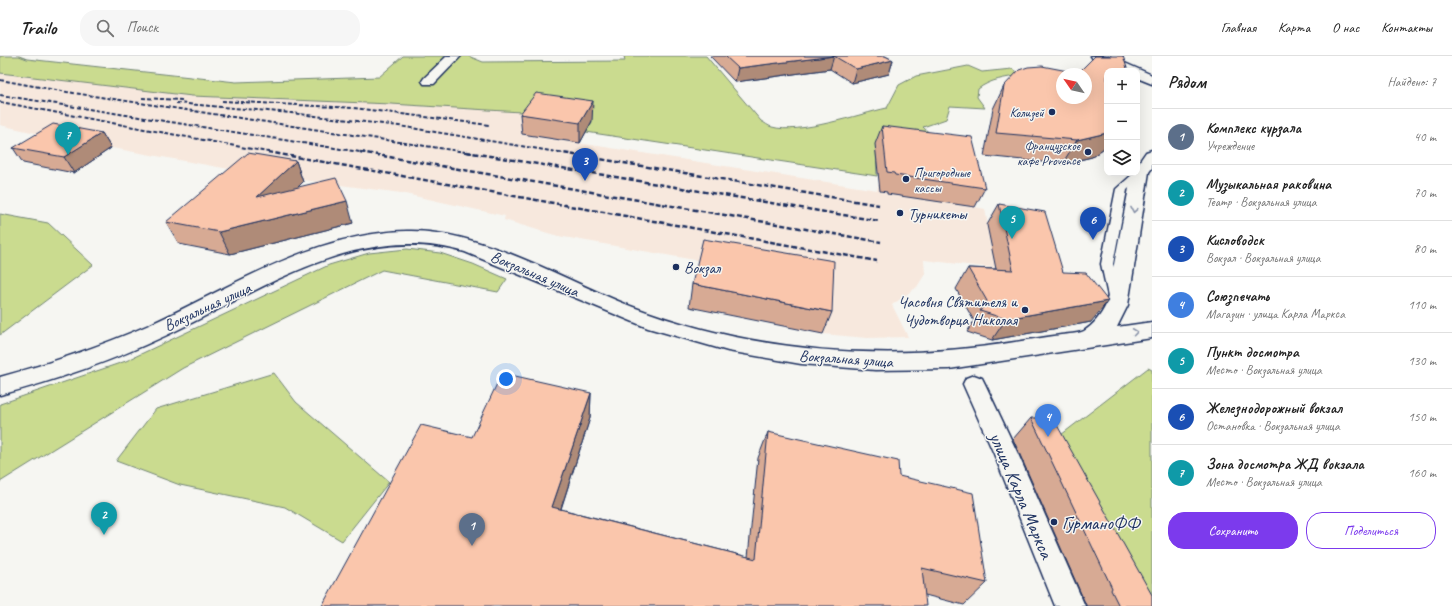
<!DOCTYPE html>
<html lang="ru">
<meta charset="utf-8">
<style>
body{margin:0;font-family:Caveat,sans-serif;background:#f6f6f6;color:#222}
.controls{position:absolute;right:12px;top:12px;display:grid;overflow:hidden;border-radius:8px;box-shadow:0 4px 16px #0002}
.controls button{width:36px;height:36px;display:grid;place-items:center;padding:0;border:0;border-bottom:1px solid #e0e0e0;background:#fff;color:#222;font:20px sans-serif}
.compass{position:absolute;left:1056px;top:12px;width:36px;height:36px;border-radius:50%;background:#fff;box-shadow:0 4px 16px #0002;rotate:304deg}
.you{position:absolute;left:506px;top:323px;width:14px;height:14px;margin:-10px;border:3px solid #fff;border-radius:50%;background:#1a73e8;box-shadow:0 0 0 6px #1a73e833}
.badge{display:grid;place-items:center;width:26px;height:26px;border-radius:50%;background:#7c3aed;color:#fff;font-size:13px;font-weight:700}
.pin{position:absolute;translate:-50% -33px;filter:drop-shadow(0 1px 2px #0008)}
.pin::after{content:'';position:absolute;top:21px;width:14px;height:12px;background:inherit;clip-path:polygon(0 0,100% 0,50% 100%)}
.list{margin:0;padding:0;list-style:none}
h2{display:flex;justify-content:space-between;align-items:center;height:52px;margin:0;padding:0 16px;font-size:17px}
h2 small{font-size:13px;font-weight:400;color:#767676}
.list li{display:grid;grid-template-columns:26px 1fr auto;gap:12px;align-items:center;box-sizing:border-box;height:56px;padding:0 16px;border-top:1px solid #e0e0e0}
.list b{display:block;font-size:15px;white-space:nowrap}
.list p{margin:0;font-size:13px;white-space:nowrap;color:#767676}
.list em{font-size:13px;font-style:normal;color:#767676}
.actions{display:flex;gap:8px;padding:12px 16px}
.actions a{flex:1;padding:9px 0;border:1px solid #7c3aed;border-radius:16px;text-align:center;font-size:14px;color:#7c3aed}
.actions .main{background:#7c3aed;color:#fff}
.icon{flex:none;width:22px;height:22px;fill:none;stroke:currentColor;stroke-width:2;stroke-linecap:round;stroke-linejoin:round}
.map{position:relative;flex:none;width:1152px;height:550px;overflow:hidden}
header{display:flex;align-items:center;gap:24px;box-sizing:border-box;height:56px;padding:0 20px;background:#fff;border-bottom:1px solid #e0e0e0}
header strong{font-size:19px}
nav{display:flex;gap:22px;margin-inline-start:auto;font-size:14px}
.search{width:280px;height:36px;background:#f6f6f6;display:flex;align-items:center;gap:10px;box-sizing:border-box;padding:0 14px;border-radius:16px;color:#767676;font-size:15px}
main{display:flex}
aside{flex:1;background:#fff}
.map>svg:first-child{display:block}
</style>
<header>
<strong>Trailo</strong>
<div class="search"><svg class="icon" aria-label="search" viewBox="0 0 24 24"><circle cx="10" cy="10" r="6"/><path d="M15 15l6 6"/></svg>Поиск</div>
<nav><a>Главная</a><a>Карта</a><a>О нас</a><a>Контакты</a></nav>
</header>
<main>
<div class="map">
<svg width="1152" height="550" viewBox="0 0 1152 550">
<rect width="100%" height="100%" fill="#f6f6f2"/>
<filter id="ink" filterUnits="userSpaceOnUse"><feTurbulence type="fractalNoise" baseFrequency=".025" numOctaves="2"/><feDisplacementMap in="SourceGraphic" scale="8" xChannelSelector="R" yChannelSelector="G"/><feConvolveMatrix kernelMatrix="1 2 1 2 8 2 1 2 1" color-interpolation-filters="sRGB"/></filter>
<g filter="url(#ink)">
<!-- built -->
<path fill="#f7e8dd" d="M 0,17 L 192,40 L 391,48 L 537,57 L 522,78 L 877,134 L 879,125 L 947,134 L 975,151 L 985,153 L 992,193 L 1044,218 L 924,204 L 925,218 L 917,231 L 892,249 L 908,281 L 867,282 L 823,278 L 826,227 L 558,180 L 504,164 L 505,160 L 401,137 L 257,118 L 62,83 L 0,69 Z"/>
<!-- green -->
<path fill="#cadb8f" stroke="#728576" d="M 0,0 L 19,0 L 27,3 L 236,26 L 379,21 L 403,0 L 468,0 L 483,6 L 625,5 L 624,0 L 706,0 L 761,65 C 765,67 768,70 772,71 C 799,79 859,58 887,52 L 899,29 L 916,20 L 968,10 L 982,16 L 1012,13 L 1021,19 C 1005,22 991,23 978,33 L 977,41 L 985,52 L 950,50 L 946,63 L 923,71 L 952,98 L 876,88 L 877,120 L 586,76 L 592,66 L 537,57 L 391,48 L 192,40 L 0,17 Z
M 0,158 L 48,167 L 93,209 L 0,279 Z
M 407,193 L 440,197 L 473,208 L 507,223 L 498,236 L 382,214 L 183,312 L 0,426 L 0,348 L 126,305 L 329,209 L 369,197 Z
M 1148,312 L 1152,314 L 1152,550 L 1044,392 Z
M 274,317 L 296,346 L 389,426 L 342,485 L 285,451 L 180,429 L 116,405 L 156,353 Z"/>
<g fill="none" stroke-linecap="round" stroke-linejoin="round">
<defs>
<path id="service" d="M 1141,113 L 1146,116 L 1127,134 L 1113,208 L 1122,240 L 1120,243 L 1110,243 L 1108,240 L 1101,208 L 1116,133 L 1134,117 L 1137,117 L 1137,114 Z"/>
<path id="pedestrian" d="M 974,319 L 982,322 L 985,328 L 1018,398 L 1085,550 L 1055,550 L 994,398 L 963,328 L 966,322 Z"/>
<path id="minor" d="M 447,0 L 461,0 L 434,28 L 424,28 L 422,25 L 424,22 Z
M 1091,0 L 1109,0 L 1152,19 L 1152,28 L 1137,22 L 1137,15 L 1120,15 L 1093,3 Z"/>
<path id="secondary" d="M 1152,94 L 1152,112 L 1149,116 L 1128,249 L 1117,271 L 1152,266 L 1152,282 L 949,313 L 875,314 L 801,308 L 728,295 L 648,272 L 465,196 C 355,164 260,236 165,280 C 112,305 57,324 0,339 L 0,321 C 51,307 101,290 149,269 C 232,231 313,177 407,175 C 481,173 565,225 633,251 C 754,297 888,307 1015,286 C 1030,284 1045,281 1061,279 C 1068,278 1078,278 1084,275 C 1094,269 1101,259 1106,249 L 1132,117 L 1137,117 L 1137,109 L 1146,96 Z"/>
</defs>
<!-- service casing -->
<use href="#service" stroke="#1b2f5e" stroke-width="3"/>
<!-- pedestrian casing -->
<use href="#pedestrian" stroke="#1b2f5e" stroke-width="3"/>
<!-- minor casing -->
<use href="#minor" stroke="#1b2f5e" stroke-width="3"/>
<!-- secondary casing -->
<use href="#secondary" stroke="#1b2f5e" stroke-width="3"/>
<!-- service -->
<use href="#service" fill="#f6f6f2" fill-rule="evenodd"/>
<!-- pedestrian -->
<use href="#pedestrian" fill="#f6f6f2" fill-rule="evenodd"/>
<!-- minor -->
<use href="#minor" fill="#f6f6f2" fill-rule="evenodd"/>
<!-- secondary -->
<use href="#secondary" fill="#f6f6f2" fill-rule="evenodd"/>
<!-- rail-far1 -->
<path stroke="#1b2f5e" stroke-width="2" stroke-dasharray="4 2" stroke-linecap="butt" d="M 0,24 L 67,36 L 472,97
M 0,39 L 366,97
M 142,42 L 182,44
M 222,45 L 354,52 L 489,69
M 0,46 L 273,97
M 176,47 L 291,57 L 399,70 L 563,97"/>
<!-- rail -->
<path stroke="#1b2f5e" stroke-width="2.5" stroke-dasharray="5 2.5" stroke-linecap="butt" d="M 268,96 L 877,205
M 360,96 L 881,186
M 466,96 L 879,165
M 557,96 L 879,149"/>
</g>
<!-- wall -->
<path fill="#d7aa94" stroke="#1b2f5e" d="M 710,0 L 885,0 L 893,4 L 889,18 L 852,27 L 830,13 L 735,26 Z
M 1078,17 L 1104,92 L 1092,101 L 1062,108 L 984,100 L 993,53 L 1004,30 Z
M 520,58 L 592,65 L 580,87 L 522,78 Z
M 882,70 L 985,132 L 975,151 L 887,138 L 887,136 L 880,135 L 875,88 Z
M 102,77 L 111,92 L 74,117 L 23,107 L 13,92 Z
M 296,105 L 303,126 L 297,132 L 353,167 L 230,198 L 179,188 L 166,166 Z
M 999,148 L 1063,216 L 1091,266 L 992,284 L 967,276 L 974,265 L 956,233 L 968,212 L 996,213 L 987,169 Z
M 692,228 L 832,256 L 823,278 L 689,251 Z
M 591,337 L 590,362 L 561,453 L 748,501 L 758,402 L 768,376 L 899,420 L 987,527 L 964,549 L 925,539 L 322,550 L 472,381 Z
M 1031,362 L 1152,550 L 1086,550 L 1086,549 L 1013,383 Z"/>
<!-- shaded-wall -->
<path fill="#af8b78" stroke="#1b2f5e" d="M 834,0 L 830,13 L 735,26 L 738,12 Z
M 893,4 L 889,18 L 852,27 L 856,13 Z
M 593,45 L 592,65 L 580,87 L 580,67 Z
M 102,77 L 111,92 L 74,117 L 64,101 Z
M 1107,77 L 1107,87 L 1104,92 L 1092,101 L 1062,108 L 1077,84 Z
M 296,105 L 303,126 L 266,163 L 257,141 Z
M 347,145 L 353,167 L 230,198 L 219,176 Z
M 1108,245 L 1091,266 L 992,284 L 1006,263 Z
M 591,337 L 590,362 L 554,474 L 552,451 Z"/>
<!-- building -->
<path fill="#fac6ac" stroke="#1b2f5e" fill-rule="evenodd" d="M 725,0 L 885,0 L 893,4 L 856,13 L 834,0 L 738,12 Z
M 1095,0 L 1123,0 L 1128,15 L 1107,15 L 1107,77 L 1077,84 L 996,77 L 1004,30 L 1019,14 L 1028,11 L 1042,10 L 1078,17 ZM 1062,18 L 1086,18 L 1086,42 L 1062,42 Z
M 536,37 L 593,45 L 580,67 L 520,58 Z
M 53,68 L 102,77 L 64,101 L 13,92 Z
M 882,70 L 972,81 L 985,132 L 895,119 L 894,117 L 887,116 Z
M 248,97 L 296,105 L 257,141 L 336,122 L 347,145 L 219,176 L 166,166 Z
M 999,148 L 1045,156 L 1063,216 L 1086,217 L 1108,245 L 1006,263 L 980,255 L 987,245 L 968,212 L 1013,214 Z
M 703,183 L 834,205 L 832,256 L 692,228 Z
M 502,317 L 591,337 L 552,451 L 756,503 L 768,376 L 898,405 L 899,420 L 973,437 L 987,527 L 922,512 L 926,550 L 322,550 L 421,369 L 472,381 Z
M 1031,362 L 1053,362 L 1152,539 L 1152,550 L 1119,550 L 1111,534 L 1112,532 Z"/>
<!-- one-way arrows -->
<defs><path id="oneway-chevron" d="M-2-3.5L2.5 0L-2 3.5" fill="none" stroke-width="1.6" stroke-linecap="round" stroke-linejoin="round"/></defs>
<g stroke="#8892a8">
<use href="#oneway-chevron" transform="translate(1134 154) rotate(100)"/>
<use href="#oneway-chevron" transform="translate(1135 276) rotate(-8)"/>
</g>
</g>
<!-- markers -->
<g fill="#1b2f5e" stroke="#f6f6f2" stroke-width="1.5">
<circle cx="1052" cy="56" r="4"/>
<circle cx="1088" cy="96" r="4"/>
<circle cx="906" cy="123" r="4"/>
<circle cx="900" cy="157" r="4"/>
<circle cx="676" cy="211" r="4"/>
<circle cx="1025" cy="254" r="4"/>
<circle cx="1054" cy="466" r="4"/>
</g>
<g text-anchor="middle" stroke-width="3" stroke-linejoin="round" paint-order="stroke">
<!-- far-poi labels -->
<g font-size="13" fill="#1b2f5e" stroke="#f6f6f2" text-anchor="end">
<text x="1044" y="61">Колизей</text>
<text x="1080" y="94">Французское<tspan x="1080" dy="15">кафе Provence</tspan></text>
<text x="914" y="121" text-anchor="start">Пригородные<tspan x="914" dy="15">кассы</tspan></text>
</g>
<!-- poi labels -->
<g font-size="16" fill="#1b2f5e" stroke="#f6f6f2" text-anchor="start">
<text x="908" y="163">Турникеты</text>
<text x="684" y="217">Вокзал</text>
<text x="1017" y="251" text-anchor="end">Часовня Святителя и<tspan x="1017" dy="18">Чудотворца Николая</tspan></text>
</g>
<!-- street labels -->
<g font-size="16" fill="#1b2f5e" stroke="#f6f6f2">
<text transform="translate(535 217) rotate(23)" y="6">Вокзальная улица</text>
<text transform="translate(207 250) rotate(-25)" y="6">Вокзальная улица</text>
<text transform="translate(846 302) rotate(4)" y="6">Вокзальная улица</text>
</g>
<!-- near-street labels -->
<g font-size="19" fill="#1b2f5e" stroke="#f6f6f2">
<text transform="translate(1022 439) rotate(67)" y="7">улица Карла Маркса</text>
</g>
<!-- near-poi labels -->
<g font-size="19" fill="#1b2f5e" stroke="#f6f6f2" text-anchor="start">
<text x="1062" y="473">ГурманоФФ</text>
</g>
</g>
</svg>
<div class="controls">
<button>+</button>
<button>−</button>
<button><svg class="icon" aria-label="layers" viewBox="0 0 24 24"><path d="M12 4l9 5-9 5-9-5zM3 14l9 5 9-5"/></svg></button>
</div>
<svg class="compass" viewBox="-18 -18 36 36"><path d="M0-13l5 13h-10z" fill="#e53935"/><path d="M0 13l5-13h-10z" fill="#767676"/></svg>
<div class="you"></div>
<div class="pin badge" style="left:472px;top:490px;background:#5c6f8a">1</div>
<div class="pin badge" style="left:104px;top:479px;background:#0f9aa8">2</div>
<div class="pin badge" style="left:585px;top:125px;background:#1a4fb4">3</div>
<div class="pin badge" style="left:1048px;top:381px;background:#3f7fe0">4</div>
<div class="pin badge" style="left:1012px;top:183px;background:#0f9aa8">5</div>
<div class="pin badge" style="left:1093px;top:184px;background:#1a4fb4">6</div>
<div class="pin badge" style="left:68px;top:99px;background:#0f9aa8">7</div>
</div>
<aside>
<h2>Рядом<small>Найдено: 7</small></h2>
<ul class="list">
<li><span class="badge" style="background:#5c6f8a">1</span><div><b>Комплекс курзала</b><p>Учреждение</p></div><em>40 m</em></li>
<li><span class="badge" style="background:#0f9aa8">2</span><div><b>Музыкальная раковина</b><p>Театр · Вокзальная улица</p></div><em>70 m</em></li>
<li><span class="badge" style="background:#1a4fb4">3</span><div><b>Кисловодск</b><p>Вокзал · Вокзальная улица</p></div><em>80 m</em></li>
<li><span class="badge" style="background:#3f7fe0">4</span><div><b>Союзпечать</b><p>Магазин · улица Карла Маркса</p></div><em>110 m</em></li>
<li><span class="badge" style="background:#0f9aa8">5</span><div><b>Пункт досмотра</b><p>Место · Вокзальная улица</p></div><em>130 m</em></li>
<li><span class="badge" style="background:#1a4fb4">6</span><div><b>Железнодорожный вокзал</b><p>Остановка · Вокзальная улица</p></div><em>150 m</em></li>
<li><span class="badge" style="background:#0f9aa8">7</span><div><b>Зона досмотра ЖД вокзала</b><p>Место · Вокзальная улица</p></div><em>160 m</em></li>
</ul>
<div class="actions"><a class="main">Сохранить</a><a>Поделиться</a></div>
</aside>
</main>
